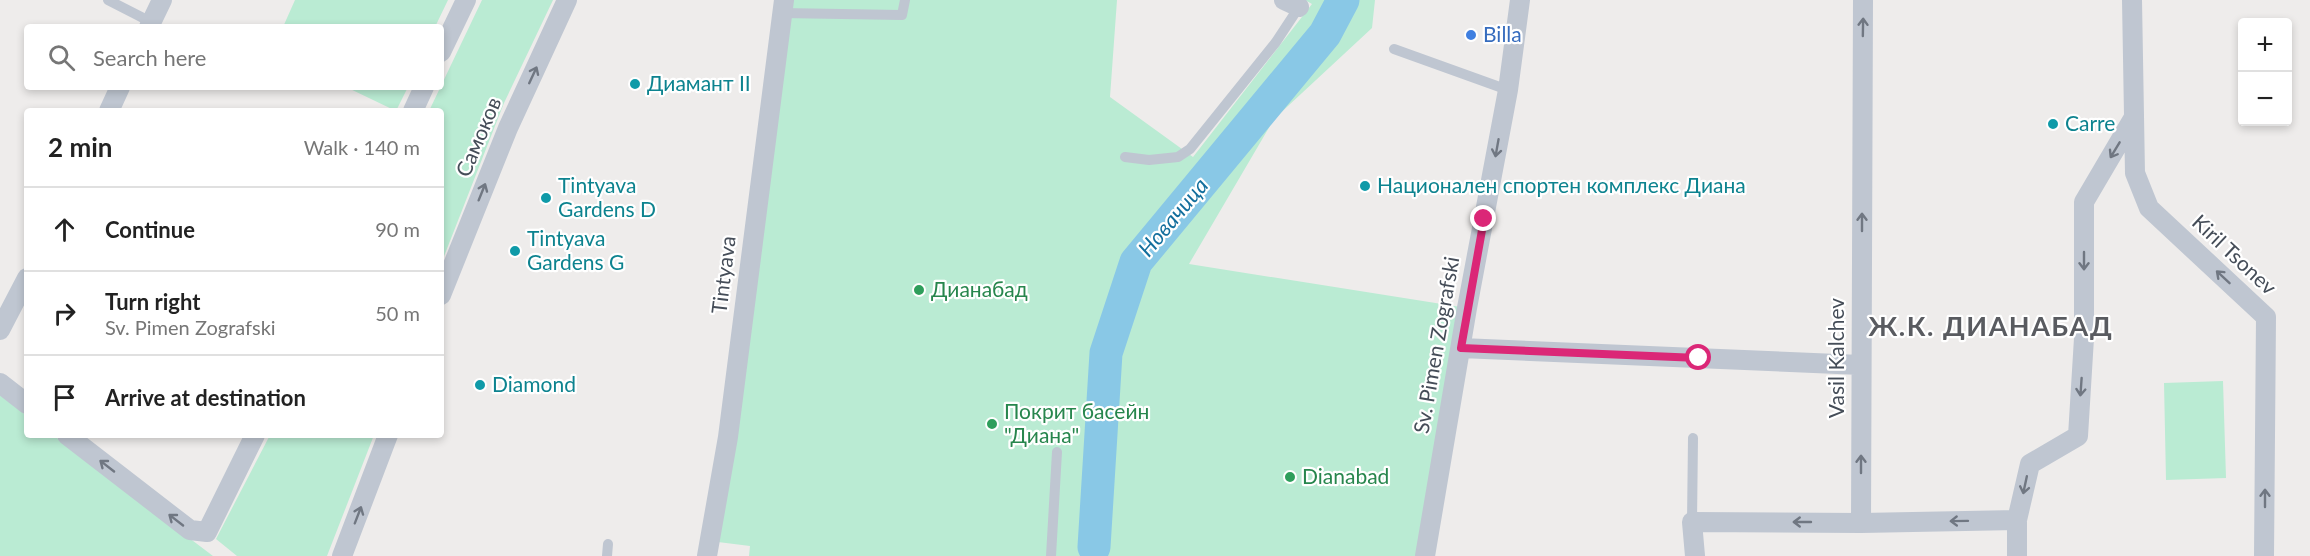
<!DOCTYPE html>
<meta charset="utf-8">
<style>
body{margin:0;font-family:Lato,sans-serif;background:#f2f2f2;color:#222}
.controls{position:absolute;right:18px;top:18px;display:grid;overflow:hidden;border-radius:6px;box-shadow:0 3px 9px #0003}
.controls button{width:54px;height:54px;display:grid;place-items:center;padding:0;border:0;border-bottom:2px solid #e0e0e0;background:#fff;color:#222;font:30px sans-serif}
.stop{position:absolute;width:18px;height:18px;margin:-14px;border:4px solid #db2777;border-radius:50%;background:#fff}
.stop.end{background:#db2777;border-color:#fff;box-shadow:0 2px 6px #0008}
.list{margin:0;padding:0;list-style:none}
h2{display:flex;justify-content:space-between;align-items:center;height:78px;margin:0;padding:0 24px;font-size:26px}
h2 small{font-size:20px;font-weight:400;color:#767676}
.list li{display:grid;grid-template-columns:39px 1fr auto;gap:18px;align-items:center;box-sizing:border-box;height:84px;padding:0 24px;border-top:2px solid #e0e0e0}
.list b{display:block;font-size:22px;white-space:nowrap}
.list p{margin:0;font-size:20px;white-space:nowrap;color:#767676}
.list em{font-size:20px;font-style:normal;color:#767676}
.icon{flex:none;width:33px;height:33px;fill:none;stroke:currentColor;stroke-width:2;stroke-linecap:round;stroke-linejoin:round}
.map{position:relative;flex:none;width:2310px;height:556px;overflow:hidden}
.search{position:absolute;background:#fff;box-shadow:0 3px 9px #0003;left:24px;top:24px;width:420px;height:66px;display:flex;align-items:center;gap:15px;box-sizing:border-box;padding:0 21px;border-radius:6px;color:#767676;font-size:22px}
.panel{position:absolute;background:#fff;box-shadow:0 3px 9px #0003;left:24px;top:108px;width:420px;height:330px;border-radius:6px}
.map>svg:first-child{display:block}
</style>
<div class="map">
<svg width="2310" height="556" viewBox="0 0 2310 556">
<rect width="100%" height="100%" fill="#eeeceb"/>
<!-- green -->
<path fill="#baebd3" d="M 295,0 L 448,0 L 435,27 L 283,27 Z
M 482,0 L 553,0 L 504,103 L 441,264 L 441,111 L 429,111 Z
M 784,0 L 1117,0 L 1110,97 L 1193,157 L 1312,4 L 1305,0 L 1375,0 L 1372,28 L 1274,119 L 1189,264 L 1467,308 L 1425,556 L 749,556 L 750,546 L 710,541 Z
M 346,87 L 408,87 L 396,111 Z
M 2223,381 L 2226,478 L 2166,480 L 2164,383 Z
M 0,395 L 27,416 L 27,435 L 53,435 L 213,556 L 0,556 Z
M 270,435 L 374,435 L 327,556 L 237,556 L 216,539 Z"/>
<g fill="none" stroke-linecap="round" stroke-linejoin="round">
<!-- river -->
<path stroke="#89c8e6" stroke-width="33" d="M 1094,547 L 1106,353 L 1136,262 L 1325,34 L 1343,0"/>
<!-- lane -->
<path stroke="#bfc6d1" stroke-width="10" d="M 108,0 L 151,22
M 781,13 L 902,15 L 905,0
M 1394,49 L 1508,90
M 1125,157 L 1149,160 L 1178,157 L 1190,149 L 1276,42 L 1299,7
M 1692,522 L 1693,438
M 607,556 L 608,544
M 1051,556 L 1057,452"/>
<!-- street -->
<path stroke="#bfc6d1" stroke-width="20" d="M 1284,0 L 1299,7
M 2132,0 L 2135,173 L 2149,208 L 2266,317 L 2264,556
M 149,27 L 162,0
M 441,52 L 466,0
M 109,111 L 120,87
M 413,111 L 424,87
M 441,295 L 508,128 L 567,0
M 0,330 L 27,278
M 1461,348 L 1861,365
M 0,383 L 27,404
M 67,435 L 190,530 L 207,532 L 255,435
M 1861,523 L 1863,0
M 342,556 L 388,435
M 707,556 L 728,437 L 784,0
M 1425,556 L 1467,308 L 1508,90 L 1520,0
M 1695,556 L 1692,522 L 1861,523 L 2017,520
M 2017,556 L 2017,520 L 2030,464 L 2078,436 L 2084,338 L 2084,202 L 2134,117"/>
</g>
<!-- one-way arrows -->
<defs><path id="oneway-shaft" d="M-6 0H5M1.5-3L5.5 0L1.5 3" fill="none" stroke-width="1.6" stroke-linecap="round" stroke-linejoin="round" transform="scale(1.5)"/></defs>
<g stroke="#707782">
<use href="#oneway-shaft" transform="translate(1863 27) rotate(-89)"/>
<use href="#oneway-shaft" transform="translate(533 75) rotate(-65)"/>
<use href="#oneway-shaft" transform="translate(1497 148) rotate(100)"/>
<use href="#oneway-shaft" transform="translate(2115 150) rotate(121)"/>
<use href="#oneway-shaft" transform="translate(482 192) rotate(-68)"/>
<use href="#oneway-shaft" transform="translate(1862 222) rotate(-90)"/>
<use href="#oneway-shaft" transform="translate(2084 261) rotate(90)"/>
<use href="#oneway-shaft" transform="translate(2223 277) rotate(-137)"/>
<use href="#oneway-shaft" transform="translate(2081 387) rotate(94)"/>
<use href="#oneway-shaft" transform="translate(1861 464) rotate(-90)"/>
<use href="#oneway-shaft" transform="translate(107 466) rotate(-142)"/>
<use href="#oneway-shaft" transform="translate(2025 485) rotate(102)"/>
<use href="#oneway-shaft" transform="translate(2265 498) rotate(-90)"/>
<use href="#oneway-shaft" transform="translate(358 515) rotate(-69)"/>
<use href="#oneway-shaft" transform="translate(176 520) rotate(-142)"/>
<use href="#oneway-shaft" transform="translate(1959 521) rotate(179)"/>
<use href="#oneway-shaft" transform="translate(1802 522) rotate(-180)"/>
</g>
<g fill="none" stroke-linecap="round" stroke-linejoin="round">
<!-- route -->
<path stroke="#db2777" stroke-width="8" d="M 1484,219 L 1461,348 L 1699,358"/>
</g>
<!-- markers -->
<circle fill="#3f7fe0" stroke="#fff" stroke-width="2" cx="1471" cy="35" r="6"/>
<g fill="#0f9aa8" stroke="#fff" stroke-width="2">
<circle cx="635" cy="84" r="6"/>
<circle cx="2053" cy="124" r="6"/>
<circle cx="1365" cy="186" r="6"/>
<circle cx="546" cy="198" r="6"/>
<circle cx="515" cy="251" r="6"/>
<circle cx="480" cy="385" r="6"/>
</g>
<g fill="#2e9e5b" stroke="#fff" stroke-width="2">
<circle cx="919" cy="290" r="6"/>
<circle cx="992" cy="424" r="6"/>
<circle cx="1290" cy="477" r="6"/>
</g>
<g text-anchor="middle" stroke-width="4.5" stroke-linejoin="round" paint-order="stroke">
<!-- shop labels -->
<g font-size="21" fill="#366cbe" stroke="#fff" text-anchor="start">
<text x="1483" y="42">Billa</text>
</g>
<!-- culture labels -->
<g font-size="21" fill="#0d838f" stroke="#fff" text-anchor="start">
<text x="647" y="91">Диамант II</text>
<text x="2065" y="131">Carre</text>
<text x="558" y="193">Tintyava<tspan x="558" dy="24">Gardens D</tspan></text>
<text x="1377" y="193">Национален спортен комплекс Диана</text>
<text x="527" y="246">Tintyava<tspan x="527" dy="24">Gardens G</tspan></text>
<text x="492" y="392">Diamond</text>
</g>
<!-- street labels -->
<g font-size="21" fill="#454d58" stroke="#fff">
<text transform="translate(479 137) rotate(-67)" y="7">Самоков</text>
<text transform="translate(2234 255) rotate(43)" y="7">Kiril Tsonev</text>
<text transform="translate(724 275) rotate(-83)" y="7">Tintyava</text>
<text transform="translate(1437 345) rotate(-80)" y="7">Sv. Pimen Zografski</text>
<text transform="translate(1837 358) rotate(-90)" y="7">Vasil Kalchev</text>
</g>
<!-- leisure labels -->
<g font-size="21" fill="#27864d" stroke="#fff" text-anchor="start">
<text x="931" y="297">Дианабад</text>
<text x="1004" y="419">Покрит басейн<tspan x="1004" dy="24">"Диана"</tspan></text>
<text x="1302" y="484">Dianabad</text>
</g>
<!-- water labels -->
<g font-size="22" font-style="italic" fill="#136f9d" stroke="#fff">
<text transform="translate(1173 217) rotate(-50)" y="8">Новачица</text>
</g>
<!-- district labels -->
<g font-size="27" font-weight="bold" letter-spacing="1.5" fill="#595b60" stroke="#fff">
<text x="1991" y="336">Ж.К. ДИАНАБАД</text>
</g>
</g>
</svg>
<div class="controls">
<button>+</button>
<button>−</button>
</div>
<div class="stop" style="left:1699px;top:358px"></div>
<div class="stop end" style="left:1484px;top:219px"></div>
<div class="search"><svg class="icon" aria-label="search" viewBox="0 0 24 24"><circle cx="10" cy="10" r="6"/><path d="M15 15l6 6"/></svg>Search here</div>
<section class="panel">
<h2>2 min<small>Walk · 140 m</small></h2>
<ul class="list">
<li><svg class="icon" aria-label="ahead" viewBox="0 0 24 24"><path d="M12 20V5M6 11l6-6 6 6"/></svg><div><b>Continue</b></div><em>90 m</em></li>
<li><svg class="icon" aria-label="right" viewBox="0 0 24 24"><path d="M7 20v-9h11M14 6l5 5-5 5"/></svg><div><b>Turn right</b><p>Sv. Pimen Zografski</p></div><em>50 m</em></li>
<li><svg class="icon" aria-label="arrive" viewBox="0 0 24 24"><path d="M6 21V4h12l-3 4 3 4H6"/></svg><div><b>Arrive at destination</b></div></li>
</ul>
</section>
</div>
